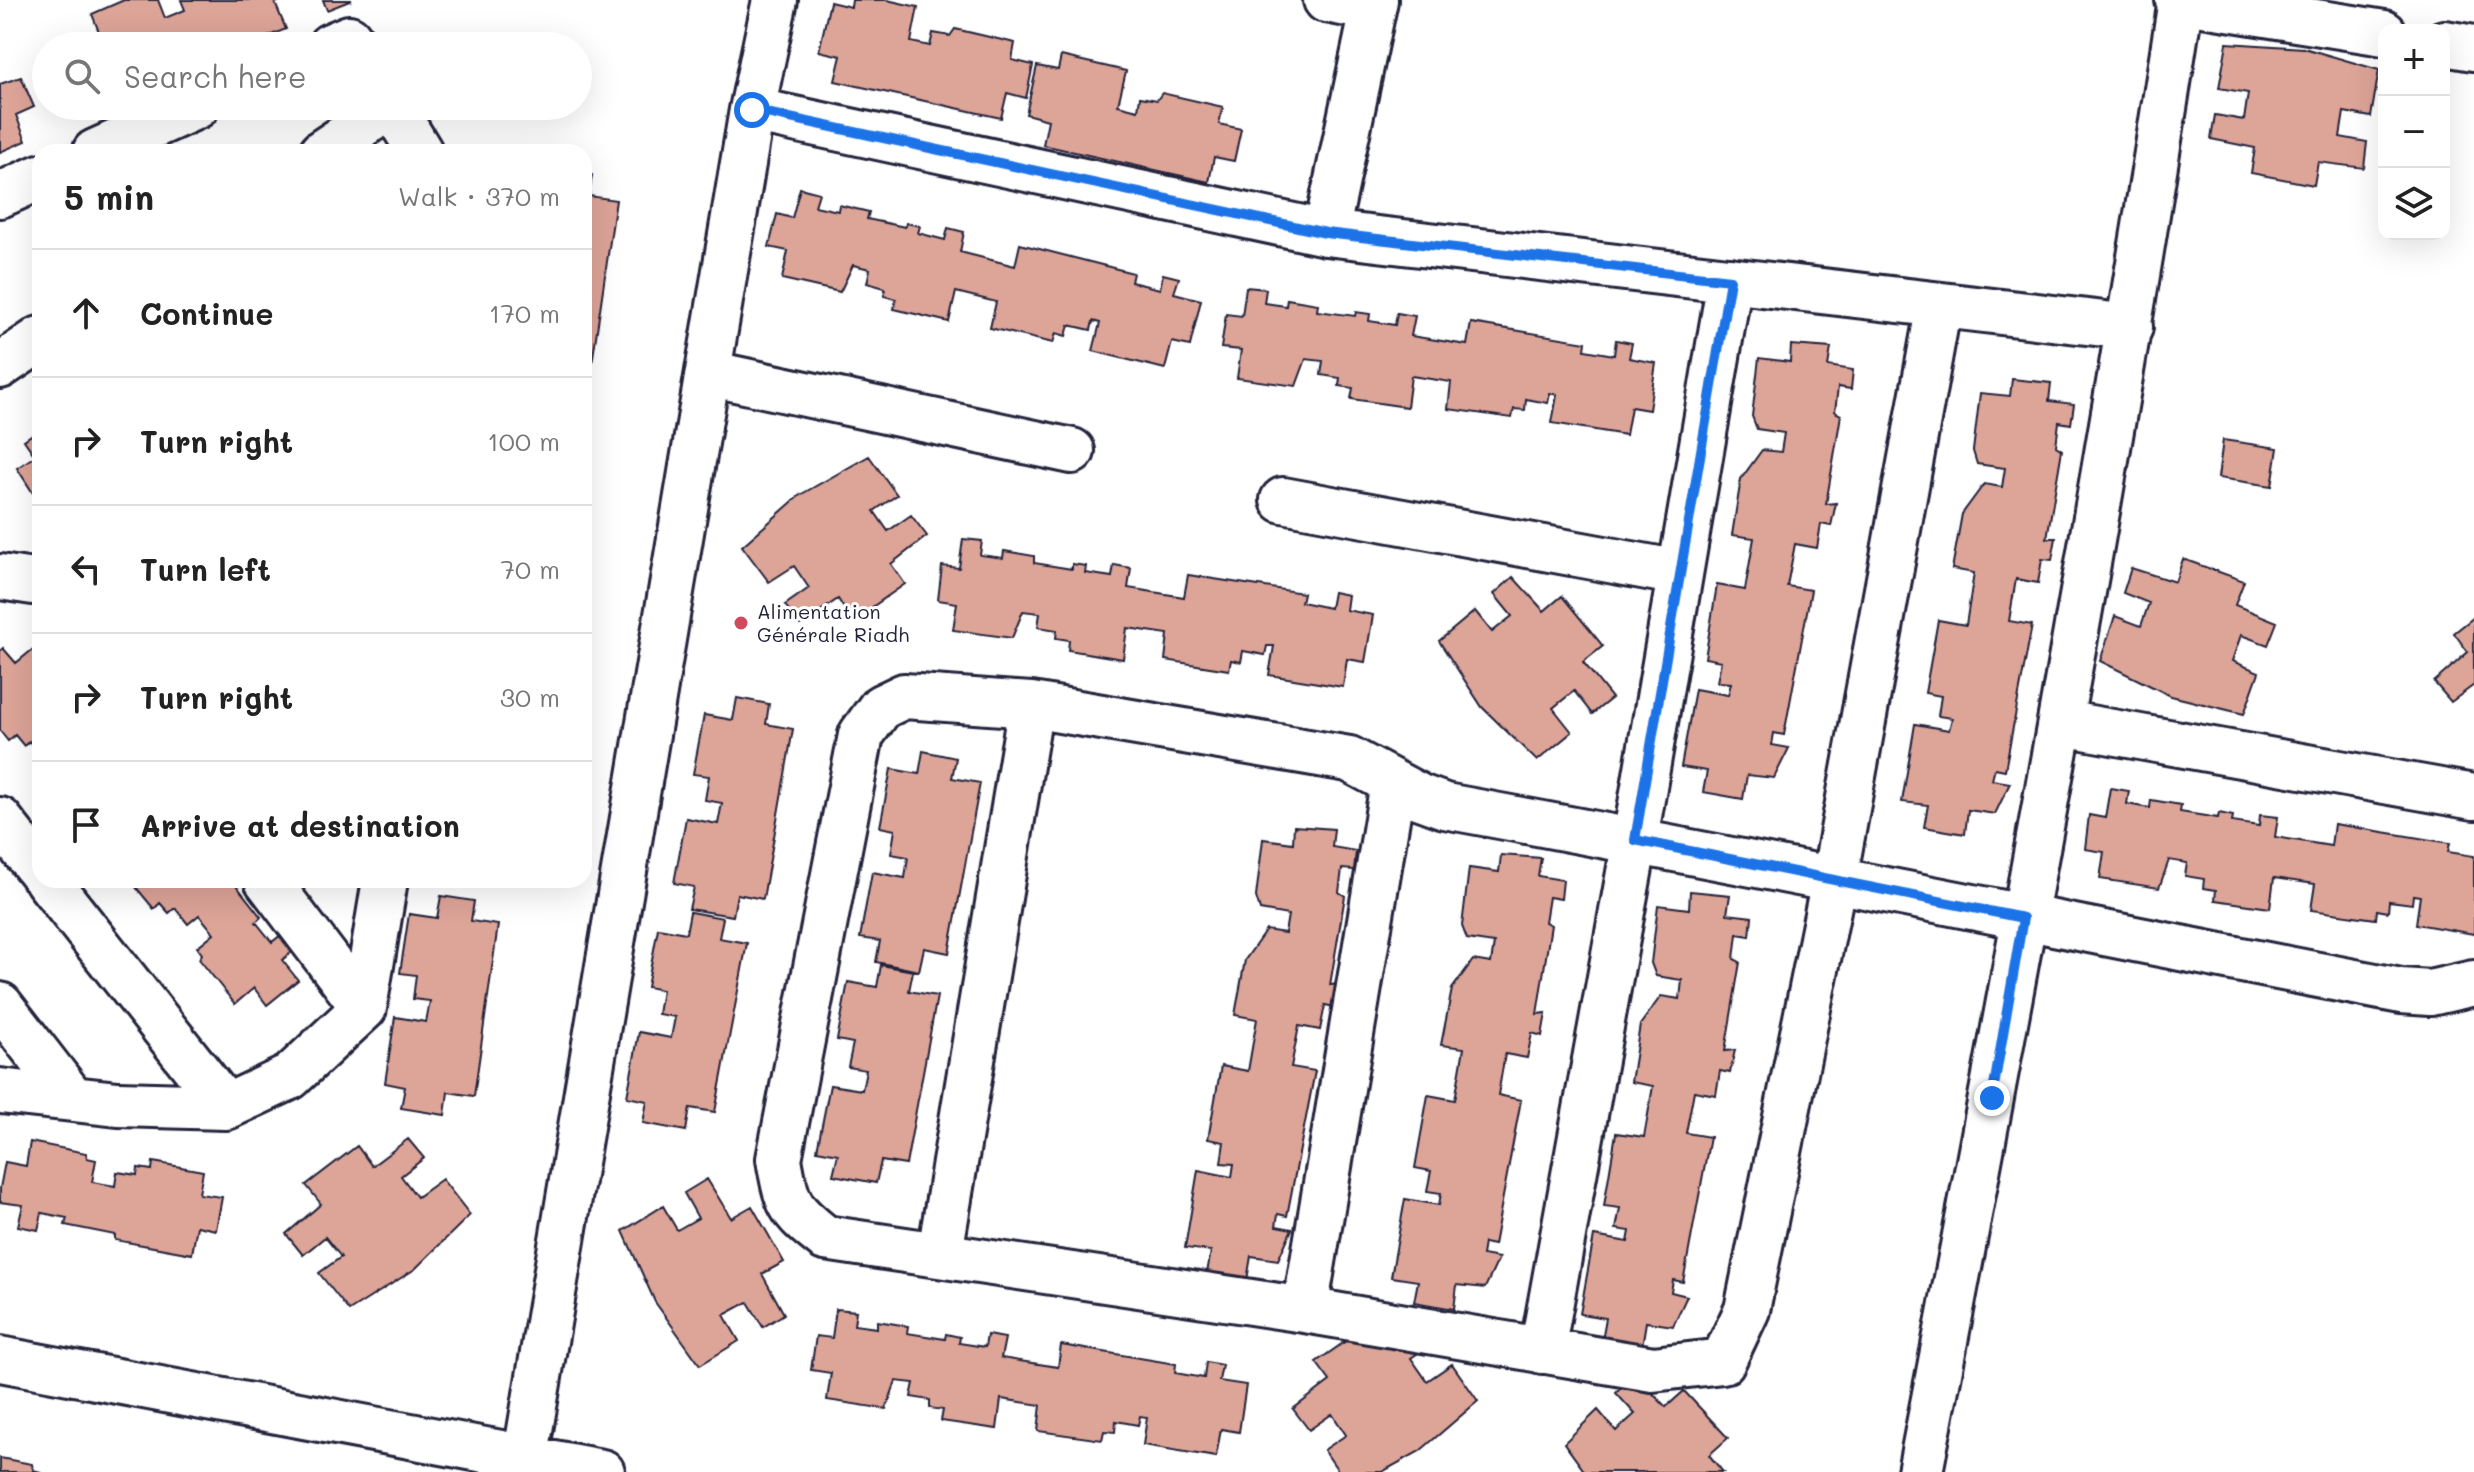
<!DOCTYPE html>
<meta charset="utf-8">
<style>
body{margin:0;font-family:Mali,sans-serif;background:#f2f2f2;color:#222}
.controls{position:absolute;right:24px;top:24px;display:grid;overflow:hidden;border-radius:16px;box-shadow:0 8px 32px #0002}
.controls button{width:72px;height:72px;display:grid;place-items:center;padding:0;border:0;border-bottom:2px solid #e0e0e0;background:#fff;color:#222;font:40px sans-serif}
.stop{position:absolute;width:24px;height:24px;margin:-18px;border:6px solid #1a73e8;border-radius:50%;background:#fff}
.stop.end{background:#1a73e8;border-color:#fff;box-shadow:0 2px 8px #0008}
.list{margin:0;padding:0;list-style:none}
h2{display:flex;justify-content:space-between;align-items:center;height:104px;margin:0;padding:0 32px;font-size:34px}
h2 small{font-size:26px;font-weight:400;color:#767676}
.list li{display:grid;grid-template-columns:52px 1fr auto;gap:24px;align-items:center;box-sizing:border-box;height:128px;padding:0 32px;border-top:2px solid #e0e0e0}
.list b{display:block;font-size:30px;white-space:nowrap}
.list em{font-size:26px;font-style:normal;color:#767676}
.icon{flex:none;width:44px;height:44px;fill:none;stroke:currentColor;stroke-width:2;stroke-linecap:round;stroke-linejoin:round}
.map{position:relative;flex:none;width:2474px;height:1472px;overflow:hidden}
.search{position:absolute;background:#fff;box-shadow:0 8px 32px #0002;left:32px;top:32px;width:560px;height:88px;display:flex;align-items:center;gap:20px;box-sizing:border-box;padding:0 28px;border-radius:44px;color:#767676;font-size:30px}
.panel{position:absolute;background:#fff;box-shadow:0 8px 32px #0002;left:32px;top:144px;width:560px;height:744px;border-radius:24px}
.map>svg:first-child{display:block}
</style>
<div class="map">
<svg width="2474" height="1472" viewBox="0 0 2474 1472">
<rect width="100%" height="100%" fill="#fff"/>
<filter id="ink" filterUnits="userSpaceOnUse"><feTurbulence type="fractalNoise" baseFrequency=".0125" numOctaves="2"/><feDisplacementMap in="SourceGraphic" scale="16" xChannelSelector="R" yChannelSelector="G"/><feConvolveMatrix kernelMatrix="1 2 1 2 8 2 1 2 1" color-interpolation-filters="sRGB"/></filter>
<g filter="url(#ink)">
<!-- building -->
<path fill="#dda498" stroke="#22223b" stroke-width="2" d="M 124,0 L 158,0 L 165,18 L 185,10 L 181,0 L 282,0 L 275,3 L 286,29 L 245,46 L 82,46 L 80,41 L 99,32 L 92,14 Z
M 323,0 L 352,0 L 327,10 Z
M 852,0 L 887,0 L 918,7 L 911,42 L 930,46 L 933,33 L 950,36 L 955,29 L 1015,43 L 1012,60 L 1033,65 L 1026,98 L 1007,93 L 1001,118 L 835,81 L 841,56 L 819,51 L 830,2 L 851,7 Z
M 2227,43 L 2304,48 L 2379,70 L 2371,117 L 2344,112 L 2340,137 L 2367,142 L 2364,168 L 2318,162 L 2314,185 L 2251,173 L 2255,148 L 2211,139 L 2215,115 L 2244,120 L 2248,93 L 2219,88 Z
M 1061,56 L 1126,71 L 1118,105 L 1138,110 L 1140,97 L 1157,100 L 1162,93 L 1223,107 L 1219,124 L 1241,129 L 1234,161 L 1214,157 L 1209,182 L 1043,145 L 1048,120 L 1026,114 L 1037,66 L 1058,70 Z
M 21,77 L 34,107 L 16,115 L 26,141 L 0,152 L 0,84 Z
M 584,174 L 592,175 L 589,196 L 616,200 L 591,371 L 584,369 Z
M 800,188 L 819,193 L 815,206 L 838,211 L 839,205 L 869,212 L 867,219 L 905,227 L 906,223 L 920,226 L 918,233 L 945,240 L 948,228 L 964,232 L 960,252 L 1015,266 L 1020,244 L 1133,273 L 1131,282 L 1160,289 L 1163,274 L 1179,278 L 1174,293 L 1201,300 L 1190,346 L 1172,342 L 1165,369 L 1093,351 L 1100,323 L 1093,321 L 1091,330 L 1069,325 L 1066,336 L 1056,333 L 1053,343 L 990,328 L 996,302 L 956,292 L 949,322 L 894,309 L 896,299 L 884,296 L 885,288 L 867,283 L 870,269 L 853,265 L 840,292 L 782,279 L 788,251 L 769,247 L 777,214 L 792,218 Z
M 1246,287 L 1266,289 L 1264,303 L 1286,306 L 1287,299 L 1318,304 L 1317,311 L 1355,316 L 1356,312 L 1370,314 L 1369,321 L 1395,325 L 1397,313 L 1415,316 L 1411,336 L 1467,345 L 1471,323 L 1586,342 L 1585,350 L 1614,355 L 1616,340 L 1632,343 L 1629,358 L 1656,363 L 1649,410 L 1631,407 L 1626,435 L 1552,423 L 1557,395 L 1550,393 L 1548,403 L 1526,399 L 1525,410 L 1514,409 L 1512,418 L 1448,409 L 1451,382 L 1411,376 L 1407,407 L 1351,399 L 1353,388 L 1339,386 L 1340,378 L 1321,375 L 1323,361 L 1306,359 L 1296,386 L 1237,378 L 1241,350 L 1221,348 L 1226,314 L 1242,316 Z
M 1791,345 L 1831,348 L 1828,366 L 1853,370 L 1851,389 L 1838,387 L 1835,412 L 1841,415 L 1826,504 L 1836,503 L 1831,526 L 1821,524 L 1817,548 L 1795,544 L 1787,586 L 1811,590 L 1784,735 L 1774,733 L 1772,745 L 1789,748 L 1774,778 L 1747,775 L 1743,799 L 1703,792 L 1707,771 L 1681,767 L 1695,689 L 1728,695 L 1731,683 L 1717,682 L 1721,661 L 1705,658 L 1717,585 L 1745,590 L 1754,538 L 1732,535 L 1741,479 L 1762,450 L 1781,452 L 1784,433 L 1757,429 L 1752,416 L 1759,358 L 1790,362 Z
M 2012,379 L 2051,383 L 2049,401 L 2074,404 L 2071,424 L 2059,422 L 2056,446 L 2062,450 L 2047,538 L 2056,538 L 2052,560 L 2042,559 L 2038,583 L 2016,579 L 2009,621 L 2032,625 L 2005,770 L 1995,768 L 1992,780 L 2010,783 L 1995,814 L 1968,810 L 1965,834 L 1924,827 L 1928,805 L 1902,802 L 1915,724 L 1949,730 L 1952,718 L 1938,716 L 1941,696 L 1925,693 L 1938,620 L 1966,625 L 1974,573 L 1952,569 L 1962,514 L 1984,484 L 2002,487 L 2005,468 L 1977,464 L 1973,451 L 1980,393 L 2010,396 Z
M 40,429 L 40,504 L 17,468 L 35,456 L 24,440 Z
M 2223,440 L 2278,448 L 2272,486 L 2218,478 Z
M 869,456 L 897,495 L 874,511 L 888,531 L 911,515 L 927,536 L 891,564 L 905,584 L 852,621 L 838,599 L 800,625 L 785,605 L 809,588 L 794,566 L 769,582 L 742,546 L 800,495 Z
M 963,539 L 982,541 L 980,555 L 1003,558 L 1004,551 L 1034,556 L 1034,563 L 1072,569 L 1072,564 L 1086,566 L 1085,573 L 1112,577 L 1114,565 L 1131,568 L 1128,588 L 1184,597 L 1188,575 L 1303,593 L 1301,602 L 1330,608 L 1333,592 L 1348,595 L 1346,610 L 1373,615 L 1365,662 L 1347,659 L 1343,687 L 1269,675 L 1274,646 L 1267,646 L 1265,655 L 1243,651 L 1241,662 L 1231,660 L 1229,670 L 1165,660 L 1168,634 L 1127,628 L 1123,659 L 1068,650 L 1069,640 L 1056,638 L 1057,630 L 1038,627 L 1040,613 L 1023,611 L 1012,638 L 953,630 L 957,603 L 938,600 L 942,566 L 959,568 Z
M 2183,559 L 2244,581 L 2235,605 L 2277,622 L 2268,645 L 2241,635 L 2232,661 L 2259,672 L 2244,714 L 2171,696 L 2100,661 L 2115,616 L 2141,626 L 2149,603 L 2123,593 L 2131,568 L 2175,582 Z
M 1513,577 L 1544,611 L 1562,596 L 1603,646 L 1583,662 L 1612,698 L 1592,714 L 1574,691 L 1553,708 L 1572,732 L 1537,761 L 1482,707 L 1439,641 L 1475,611 L 1492,632 L 1512,616 L 1494,594 Z
M 2474,617 L 2474,685 L 2451,702 L 2434,682 L 2468,652 L 2454,633 Z
M 38,645 L 40,647 L 40,754 L 29,741 L 24,746 L 15,735 L 8,741 L 0,731 L 0,651 L 3,648 L 16,663 Z
M 737,698 L 769,704 L 766,724 L 793,729 L 763,899 L 737,894 L 733,916 L 689,909 L 694,887 L 674,883 L 686,818 L 718,824 L 722,803 L 705,800 L 709,776 L 693,774 L 704,715 L 733,720 Z
M 923,751 L 956,758 L 952,778 L 980,783 L 949,953 L 924,948 L 919,971 L 876,962 L 880,941 L 860,938 L 872,872 L 905,878 L 908,857 L 891,854 L 895,830 L 880,827 L 891,769 L 919,774 Z
M 2110,788 L 2129,791 L 2127,804 L 2150,808 L 2151,800 L 2181,805 L 2180,812 L 2218,818 L 2219,813 L 2233,816 L 2232,822 L 2259,826 L 2260,815 L 2278,817 L 2275,837 L 2331,846 L 2334,824 L 2450,843 L 2448,852 L 2474,856 L 2474,934 L 2416,924 L 2420,896 L 2413,895 L 2412,904 L 2389,901 L 2388,912 L 2377,910 L 2376,919 L 2311,910 L 2315,884 L 2274,878 L 2270,908 L 2215,900 L 2216,890 L 2203,888 L 2204,879 L 2185,876 L 2187,863 L 2169,860 L 2159,888 L 2100,879 L 2104,852 L 2085,849 L 2089,815 L 2105,818 Z
M 1294,826 L 1334,829 L 1332,847 L 1356,851 L 1354,870 L 1342,869 L 1339,892 L 1345,896 L 1330,985 L 1339,984 L 1335,1007 L 1325,1005 L 1320,1030 L 1299,1026 L 1291,1067 L 1315,1071 L 1287,1216 L 1278,1214 L 1276,1226 L 1292,1229 L 1278,1260 L 1251,1256 L 1247,1280 L 1207,1273 L 1211,1251 L 1185,1248 L 1198,1170 L 1232,1177 L 1234,1164 L 1221,1163 L 1224,1142 L 1208,1139 L 1221,1066 L 1248,1071 L 1257,1019 L 1235,1015 L 1245,960 L 1266,930 L 1285,933 L 1288,915 L 1260,910 L 1256,897 L 1263,839 L 1293,843 Z
M 1501,855 L 1541,858 L 1538,876 L 1563,880 L 1561,899 L 1549,897 L 1545,922 L 1551,925 L 1537,1014 L 1546,1013 L 1542,1036 L 1532,1033 L 1527,1058 L 1505,1054 L 1498,1095 L 1521,1100 L 1494,1245 L 1484,1243 L 1482,1255 L 1499,1258 L 1485,1288 L 1457,1285 L 1454,1309 L 1414,1302 L 1418,1281 L 1391,1277 L 1405,1199 L 1439,1205 L 1441,1193 L 1427,1191 L 1431,1171 L 1415,1168 L 1428,1095 L 1455,1100 L 1464,1048 L 1441,1045 L 1452,989 L 1473,960 L 1491,963 L 1494,943 L 1467,939 L 1462,926 L 1469,868 L 1499,872 Z
M 130,880 L 232,880 L 261,917 L 256,922 L 272,942 L 286,931 L 298,947 L 282,960 L 298,980 L 267,1005 L 254,988 L 235,1004 L 199,959 L 202,954 L 197,947 L 214,933 L 199,915 L 188,924 L 175,908 L 169,913 L 160,903 L 154,909 Z
M 1690,891 L 1730,895 L 1727,914 L 1752,917 L 1750,936 L 1737,934 L 1734,959 L 1740,962 L 1725,1051 L 1735,1050 L 1730,1073 L 1720,1071 L 1716,1095 L 1694,1091 L 1686,1133 L 1710,1137 L 1683,1282 L 1673,1280 L 1671,1292 L 1687,1296 L 1673,1326 L 1646,1322 L 1642,1346 L 1602,1340 L 1606,1318 L 1580,1314 L 1594,1236 L 1628,1242 L 1630,1231 L 1616,1229 L 1620,1208 L 1604,1206 L 1616,1133 L 1644,1137 L 1653,1086 L 1631,1082 L 1640,1025 L 1661,996 L 1680,999 L 1682,980 L 1656,976 L 1651,963 L 1658,905 L 1689,909 Z
M 441,896 L 474,901 L 471,921 L 498,925 L 474,1096 L 448,1092 L 445,1115 L 401,1108 L 405,1087 L 385,1083 L 395,1017 L 426,1022 L 430,1001 L 413,999 L 416,975 L 400,973 L 409,914 L 437,918 Z
M 690,912 L 723,918 L 719,938 L 747,943 L 715,1112 L 690,1108 L 686,1131 L 643,1123 L 647,1101 L 627,1097 L 639,1032 L 671,1038 L 675,1017 L 658,1014 L 662,990 L 647,987 L 658,928 L 686,933 Z
M 881,965 L 913,971 L 909,991 L 937,996 L 906,1165 L 881,1161 L 876,1183 L 833,1175 L 838,1154 L 817,1150 L 830,1085 L 862,1090 L 866,1070 L 848,1067 L 853,1043 L 837,1040 L 848,982 L 877,987 Z
M 408,1139 L 424,1158 L 401,1176 L 417,1197 L 442,1179 L 470,1215 L 415,1269 L 349,1311 L 319,1273 L 341,1257 L 325,1237 L 303,1255 L 286,1234 L 321,1204 L 306,1185 L 357,1146 L 372,1166 Z
M 30,1142 L 86,1153 L 87,1158 L 96,1160 L 92,1182 L 115,1186 L 117,1172 L 137,1175 L 138,1168 L 152,1170 L 153,1162 L 203,1171 L 199,1194 L 222,1197 L 216,1230 L 197,1226 L 192,1254 L 115,1240 L 115,1235 L 65,1225 L 67,1218 L 42,1213 L 38,1230 L 18,1226 L 23,1205 L 0,1202 L 0,1188 L 5,1162 L 26,1166 Z
M 707,1179 L 731,1218 L 752,1206 L 784,1262 L 762,1274 L 784,1314 L 763,1327 L 748,1302 L 724,1315 L 739,1341 L 700,1365 L 655,1302 L 623,1231 L 663,1206 L 677,1230 L 698,1218 L 684,1193 Z
M 836,1309 L 856,1311 L 854,1325 L 877,1328 L 877,1321 L 908,1326 L 907,1333 L 945,1339 L 946,1334 L 960,1337 L 959,1343 L 985,1347 L 987,1335 L 1005,1338 L 1001,1358 L 1058,1367 L 1061,1345 L 1176,1364 L 1175,1373 L 1204,1378 L 1206,1362 L 1222,1365 L 1219,1381 L 1246,1385 L 1239,1432 L 1221,1429 L 1216,1457 L 1143,1445 L 1147,1417 L 1140,1416 L 1138,1425 L 1116,1421 L 1115,1432 L 1104,1431 L 1102,1440 L 1038,1431 L 1041,1405 L 1001,1399 L 997,1429 L 941,1421 L 943,1410 L 930,1408 L 930,1400 L 911,1397 L 914,1383 L 896,1381 L 886,1409 L 827,1400 L 831,1373 L 811,1370 L 816,1336 L 832,1338 Z
M 1422,1321 L 1436,1341 L 1411,1358 L 1427,1381 L 1452,1364 L 1478,1401 L 1420,1451 L 1382,1472 L 1339,1472 L 1324,1450 L 1346,1435 L 1332,1414 L 1309,1430 L 1293,1409 L 1330,1381 L 1316,1362 L 1369,1325 L 1384,1346 Z
M 1634,1374 L 1666,1407 L 1684,1391 L 1728,1438 L 1709,1455 L 1723,1472 L 1585,1472 L 1564,1443 L 1598,1410 L 1616,1431 L 1635,1414 L 1616,1393 Z
M 0,1458 L 32,1464 L 33,1470 L 41,1472 L 0,1472 Z"/>
<g fill="none" stroke-linecap="round" stroke-linejoin="round">
<defs>
<path id="minor" d="M 1326,0 L 1373,9
M 2178,0 L 2384,33
M 2444,43 L 2474,48
M 330,46 L 349,38 L 354,46
M 392,106 L 420,152
M 752,110 L 775,0
M 95,152 L 197,106
M 322,152 L 391,106
M 0,195 L 40,177
M 1326,233 L 1375,0
M 1939,305 L 1834,880 L 1747,1310 L 1723,1361 L 1653,1369 L 1305,1310 L 825,1238 C 788,1209 787,1204 779,1159 L 861,735 L 881,707 L 904,696 L 1031,705 L 1349,759 L 1420,797 L 1445,806 C 1765,864 2083,930 2401,991 L 2430,993 L 2474,983
M 0,366 L 40,339
M 708,373 L 1072,451
M 1283,500 L 1680,573
M 0,577 L 40,583
M 2062,723 L 2474,797
M 0,820 L 40,871
M 47,880 L 226,1107
M 267,880 L 364,1008
M 0,1005 L 72,1098
M 0,1091 L 118,1104 L 226,1107 L 290,1077 L 364,1008 L 385,880
M 940,1253 L 1031,705
M 1305,1310 L 1393,783
M 1542,1351 L 1635,840 L 1730,280
M 0,1359 L 602,1472
M 523,1472 L 752,110 L 1326,233 L 2130,327
M 1920,1472 C 2014,982 2105,493 2181,0"/>
</defs>
<!-- minor casing -->
<use href="#minor" stroke="#22223b" stroke-width="50"/>
<!-- minor -->
<use href="#minor" stroke="#fff" stroke-width="44"/>
</g>
</g>
<g fill="none" stroke-linecap="round" stroke-linejoin="round" filter="url(#ink)">
<!-- route -->
<path stroke="#1a73e8" stroke-width="10" d="M 752,110 L 1326,233 L 1730,280 L 1635,840 L 2023,918 L 1992,1098"/>
</g>
<!-- markers -->
<circle fill="#d1495b" stroke="#fff" stroke-width="3" cx="741" cy="623" r="8"/>
<g text-anchor="middle" stroke-width="6" stroke-linejoin="round" paint-order="stroke">
<!-- poi labels -->
<g font-size="20" fill="#22223b" stroke="#fff" text-anchor="start">
<text x="757" y="619">Alimentation<tspan x="757" dy="23">Générale Riadh</tspan></text>
</g>
</g>
</svg>
<div class="controls">
<button>+</button>
<button>−</button>
<button><svg class="icon" aria-label="layers" viewBox="0 0 24 24"><path d="M12 4l9 5-9 5-9-5zM3 14l9 5 9-5"/></svg></button>
</div>
<div class="stop" style="left:752px;top:110px"></div>
<div class="stop end" style="left:1992px;top:1098px"></div>
<div class="search"><svg class="icon" aria-label="search" viewBox="0 0 24 24"><circle cx="10" cy="10" r="6"/><path d="M15 15l6 6"/></svg>Search here</div>
<section class="panel">
<h2>5 min<small>Walk · 370 m</small></h2>
<ul class="list">
<li><svg class="icon" aria-label="ahead" viewBox="0 0 24 24"><path d="M12 20V5M6 11l6-6 6 6"/></svg><div><b>Continue</b></div><em>170 m</em></li>
<li><svg class="icon" aria-label="right" viewBox="0 0 24 24"><path d="M7 20v-9h11M14 6l5 5-5 5"/></svg><div><b>Turn right</b></div><em>100 m</em></li>
<li><svg class="icon" aria-label="left" viewBox="0 0 24 24"><path d="M17 20v-9H6M10 6l-5 5 5 5"/></svg><div><b>Turn left</b></div><em>70 m</em></li>
<li><svg class="icon" aria-label="right" viewBox="0 0 24 24"><path d="M7 20v-9h11M14 6l5 5-5 5"/></svg><div><b>Turn right</b></div><em>30 m</em></li>
<li><svg class="icon" aria-label="arrive" viewBox="0 0 24 24"><path d="M6 21V4h12l-3 4 3 4H6"/></svg><div><b>Arrive at destination</b></div></li>
</ul>
</section>
</div>
